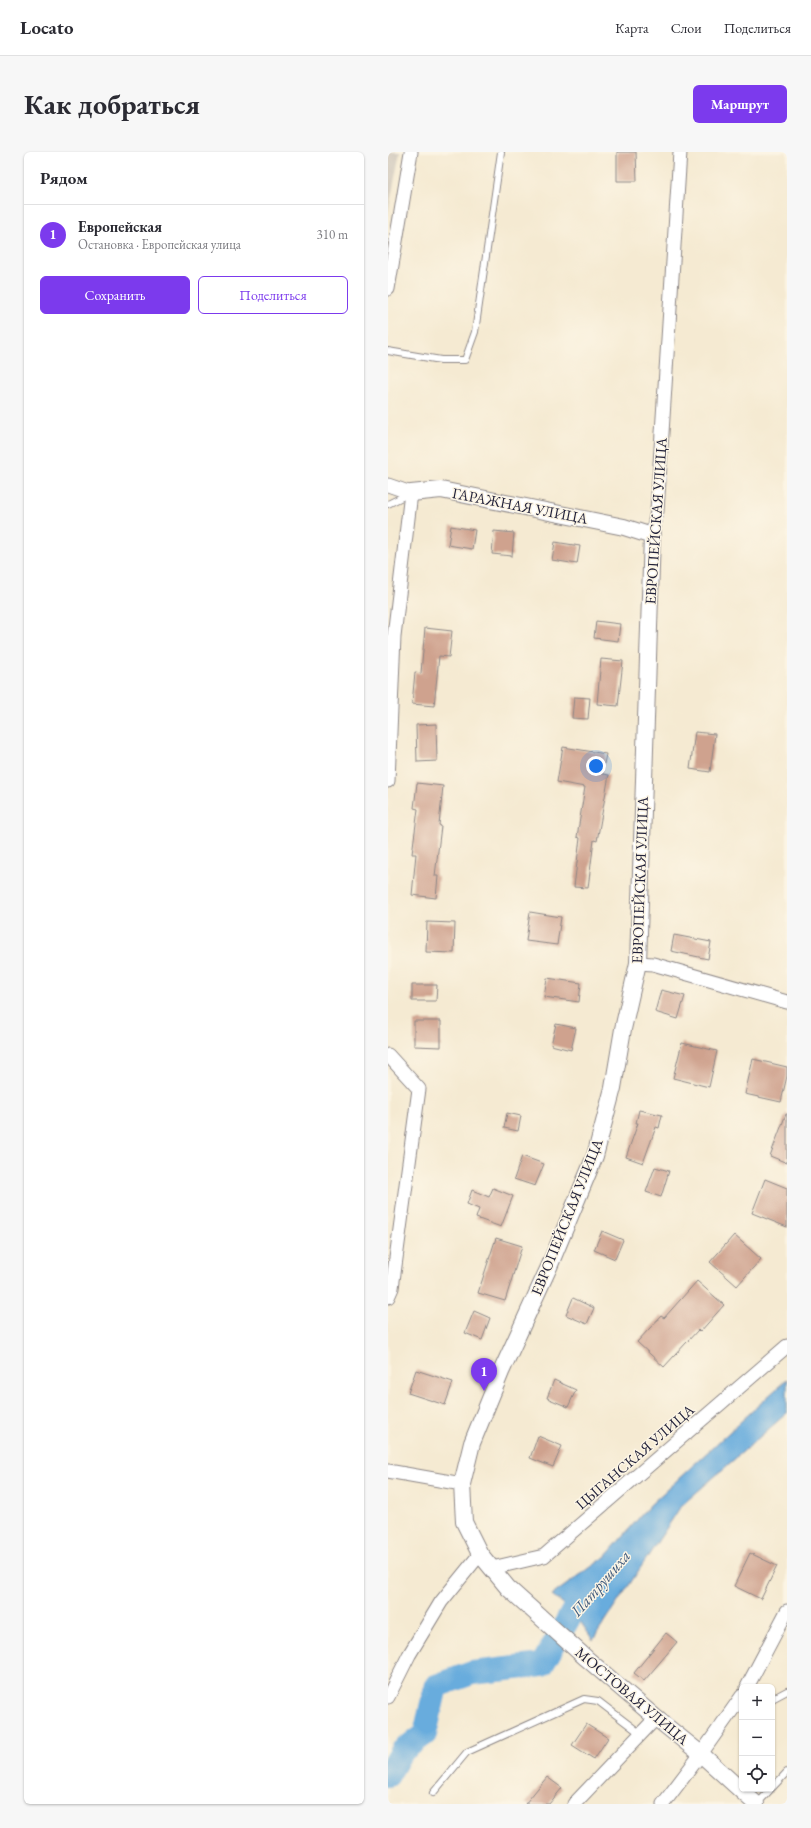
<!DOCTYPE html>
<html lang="ru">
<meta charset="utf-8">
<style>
body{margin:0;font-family:"EB Garamond",serif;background:#f7f7f7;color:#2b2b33}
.controls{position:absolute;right:12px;bottom:12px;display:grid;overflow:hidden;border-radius:6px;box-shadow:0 1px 3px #0004}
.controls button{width:36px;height:36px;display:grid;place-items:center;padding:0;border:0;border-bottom:1px solid #e1e1e2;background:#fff;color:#2b2b33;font:20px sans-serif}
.you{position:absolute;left:208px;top:614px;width:14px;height:14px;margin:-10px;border:3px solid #fff;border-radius:50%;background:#1a73e8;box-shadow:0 0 0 6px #1a73e833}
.badge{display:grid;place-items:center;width:26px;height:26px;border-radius:50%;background:#7c3aed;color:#fff;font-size:13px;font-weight:700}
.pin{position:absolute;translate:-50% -33px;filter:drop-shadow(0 1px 2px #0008)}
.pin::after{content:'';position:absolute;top:21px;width:14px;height:12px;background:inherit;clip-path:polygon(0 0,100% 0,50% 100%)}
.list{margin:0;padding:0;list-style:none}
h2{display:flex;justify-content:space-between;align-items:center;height:52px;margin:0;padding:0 16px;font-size:17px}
h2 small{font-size:13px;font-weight:400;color:#7c7c81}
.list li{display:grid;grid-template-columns:26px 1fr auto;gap:12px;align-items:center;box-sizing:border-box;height:60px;padding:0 16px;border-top:1px solid #e1e1e2}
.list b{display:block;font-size:15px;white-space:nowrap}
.list p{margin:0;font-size:13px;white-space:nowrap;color:#7c7c81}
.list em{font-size:13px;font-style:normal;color:#7c7c81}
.actions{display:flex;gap:8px;padding:12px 16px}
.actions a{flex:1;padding:9px 0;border:1px solid #7c3aed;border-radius:6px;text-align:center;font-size:14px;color:#7c3aed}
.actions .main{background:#7c3aed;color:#fff}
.icon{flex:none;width:22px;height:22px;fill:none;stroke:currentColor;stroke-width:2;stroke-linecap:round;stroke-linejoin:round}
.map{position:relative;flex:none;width:399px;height:1652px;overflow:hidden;border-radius:6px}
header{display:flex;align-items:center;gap:24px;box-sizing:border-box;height:56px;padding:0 20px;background:#fff;border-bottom:1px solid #e1e1e2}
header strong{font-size:19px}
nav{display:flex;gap:22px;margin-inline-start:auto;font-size:14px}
.intro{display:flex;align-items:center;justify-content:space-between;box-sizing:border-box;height:96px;padding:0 24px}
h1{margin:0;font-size:28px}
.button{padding:10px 18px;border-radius:6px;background:#7c3aed;color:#fff;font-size:14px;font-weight:700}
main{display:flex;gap:24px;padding:0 24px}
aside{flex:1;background:#fff;border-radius:6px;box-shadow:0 1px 3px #0004}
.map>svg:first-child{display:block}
</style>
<header>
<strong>Locato</strong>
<nav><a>Карта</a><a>Слои</a><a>Поделиться</a></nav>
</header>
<div class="intro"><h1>Как добраться</h1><a class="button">Маршрут</a></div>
<main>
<aside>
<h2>Рядом<small></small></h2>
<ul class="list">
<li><span class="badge">1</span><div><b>Европейская</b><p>Остановка · Европейская улица</p></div><em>310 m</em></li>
</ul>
<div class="actions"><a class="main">Сохранить</a><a>Поделиться</a></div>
</aside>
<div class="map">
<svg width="399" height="1652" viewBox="0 0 399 1652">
<rect width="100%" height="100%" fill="#fcf5e5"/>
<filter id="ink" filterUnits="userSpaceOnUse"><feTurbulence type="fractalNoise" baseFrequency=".025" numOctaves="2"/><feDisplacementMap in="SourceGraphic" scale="8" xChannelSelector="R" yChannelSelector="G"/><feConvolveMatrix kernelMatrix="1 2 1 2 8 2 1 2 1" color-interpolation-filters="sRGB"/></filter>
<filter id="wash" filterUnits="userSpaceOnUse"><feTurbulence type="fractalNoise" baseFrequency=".012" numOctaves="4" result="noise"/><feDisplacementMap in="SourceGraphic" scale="16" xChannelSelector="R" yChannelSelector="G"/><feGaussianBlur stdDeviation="0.9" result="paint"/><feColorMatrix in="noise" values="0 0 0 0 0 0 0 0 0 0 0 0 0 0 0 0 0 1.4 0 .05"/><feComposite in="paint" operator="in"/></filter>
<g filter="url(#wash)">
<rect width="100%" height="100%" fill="#f5ead2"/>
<!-- industrial -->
<path fill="#cbc3b8" d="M 0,0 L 12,0 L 0,61 Z"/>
<!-- water -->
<path fill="#67acdd" stroke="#44678c" d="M 399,1227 L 399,1261 L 293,1354 L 205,1488 L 185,1459 L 164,1443 L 217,1405 L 262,1353 Z"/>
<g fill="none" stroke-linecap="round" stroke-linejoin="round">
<!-- river -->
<path stroke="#67acdd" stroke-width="24" d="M 0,1623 L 13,1600 L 37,1582 L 48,1534 L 84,1521 L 154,1513 L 185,1459 L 207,1435"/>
</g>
<g id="blocks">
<!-- building -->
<path fill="#cfa28e" d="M 229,0 L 248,0 L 249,29 L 229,29 Z
M 63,374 L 87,378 L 84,397 L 60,393 Z
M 106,379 L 126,381 L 124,404 L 104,402 Z
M 167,390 L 192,394 L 189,412 L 164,408 Z
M 208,469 L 232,472 L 230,489 L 206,486 Z
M 37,476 L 64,479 L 61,505 L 51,504 L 46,554 L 24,552 L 27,520 L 33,521 Z
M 213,507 L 235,509 L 230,554 L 209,552 Z
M 186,545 L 202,546 L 200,567 L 184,566 Z
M 48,572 L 49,609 L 29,610 L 28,573 Z
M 307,580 L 327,582 L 322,620 L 302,617 Z
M 175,595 L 218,602 L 214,622 L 221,623 L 209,689 L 206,688 L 200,736 L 186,735 L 192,686 L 189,685 L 197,635 L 169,630 Z
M 29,631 L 55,634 L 51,673 L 53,674 L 47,724 L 50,724 L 48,746 L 24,743 L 28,702 L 24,702 L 30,657 L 26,656 Z
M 142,760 L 173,765 L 169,793 L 138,789 Z
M 39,770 L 67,771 L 66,801 L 38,800 Z
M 286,783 L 323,790 L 320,807 L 283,799 Z
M 159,826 L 193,831 L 191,850 L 156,845 Z
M 24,833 L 49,833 L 48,849 L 24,849 Z
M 273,838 L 297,844 L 290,867 L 267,860 Z
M 26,869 L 53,869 L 53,895 L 26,894 Z
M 168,872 L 188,876 L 183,898 L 163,893 Z
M 294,891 L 329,899 L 321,935 L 285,926 Z
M 365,907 L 399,915 L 399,924 L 393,950 L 357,942 Z
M 251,958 L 274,963 L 271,976 L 268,975 L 255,1011 L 238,1005 L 250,971 L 248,971 Z
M 119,961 L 133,964 L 130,979 L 116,976 Z
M 398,962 L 399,962 L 399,1011 L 382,1004 Z
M 134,1004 L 156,1012 L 147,1034 L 126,1027 Z
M 267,1015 L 281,1019 L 273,1045 L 258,1040 Z
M 377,1027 L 399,1036 L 399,1075 L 364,1061 Z
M 105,1036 L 125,1044 L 113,1075 L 88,1066 L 91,1057 L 79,1052 L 84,1038 L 101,1045 Z
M 214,1079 L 235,1088 L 227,1107 L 206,1098 Z
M 346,1083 L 373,1107 L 349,1134 L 322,1110 Z
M 108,1086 L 134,1094 L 117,1149 L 90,1141 Z
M 309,1129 L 336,1153 L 312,1180 L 310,1178 L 276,1215 L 249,1190 L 273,1164 L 276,1166 Z
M 185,1146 L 206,1156 L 199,1172 L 178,1163 Z
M 86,1159 L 102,1166 L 94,1188 L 77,1181 Z
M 28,1218 L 65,1230 L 57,1253 L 20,1241 Z
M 166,1228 L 188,1238 L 180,1255 L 159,1246 Z
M 150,1284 L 174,1294 L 165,1315 L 142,1306 Z
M 362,1401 L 389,1414 L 373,1447 L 346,1434 Z
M 278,1481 L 289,1490 L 256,1529 L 246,1521 Z
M 198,1572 L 220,1586 L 206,1607 L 184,1593 Z
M 159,1625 L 174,1636 L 161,1652 L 137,1652 Z"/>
</g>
</g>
<g filter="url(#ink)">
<use href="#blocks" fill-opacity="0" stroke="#8c8686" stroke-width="1"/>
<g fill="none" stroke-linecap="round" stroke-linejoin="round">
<defs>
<path id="service" d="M 0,199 L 53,208 L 77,208 L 87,180 L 113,0
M 0,352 L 20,342
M 384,1547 L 399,1539
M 384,1636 L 399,1620
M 45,1641 L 79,1600 L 196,1547 L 210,1549 L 253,1582
M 369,1652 L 383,1637"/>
<path id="minor" d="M 0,137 L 23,0
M 0,333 L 23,341 L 6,484 L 0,629
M 264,384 L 269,359 L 292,0
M 250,811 L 265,812 L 399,850
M 0,903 L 31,937 L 4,1136 L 0,1145
M 0,1319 L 74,1332
M 104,1416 L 156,1404 L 399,1194
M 359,1535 L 399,1459
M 0,1545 L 21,1503 L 53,1450 L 92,1402
M 186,1652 L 268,1566
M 275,1652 L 313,1602 L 354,1544"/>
<path id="tertiary" d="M 23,341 L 53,338 L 236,375 L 264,384 L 250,811 L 235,877 L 225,936 L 207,1004 L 161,1115 L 113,1220 L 84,1291 L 74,1332 L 76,1370 L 92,1402 L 120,1436 L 198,1506 L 268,1566 L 313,1602 L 368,1652"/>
</defs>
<!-- service casing -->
<use href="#service" stroke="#8c8686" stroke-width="8"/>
<!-- minor casing -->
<use href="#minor" stroke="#8c8686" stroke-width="15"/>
<!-- tertiary casing -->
<use href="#tertiary" stroke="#8c8686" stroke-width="18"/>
<!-- service -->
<use href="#service" stroke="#fff" stroke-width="6"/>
<!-- minor -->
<use href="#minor" stroke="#fff" stroke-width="13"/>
<!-- tertiary -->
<use href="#tertiary" stroke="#fff" stroke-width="16"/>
</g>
</g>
<g text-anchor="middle" stroke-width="3" stroke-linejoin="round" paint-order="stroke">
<!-- street labels -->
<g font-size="15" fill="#22223b" stroke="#fcf5e5">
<text transform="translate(132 354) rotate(11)" y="5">ГАРАЖНАЯ УЛИЦА</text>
<text transform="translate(268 369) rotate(-86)" y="5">ЕВРОПЕЙСКАЯ УЛИЦА</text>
<text transform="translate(252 728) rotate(-88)" y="5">ЕВРОПЕЙСКАЯ УЛИЦА</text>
<text transform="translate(179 1065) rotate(-68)" y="5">ЕВРОПЕЙСКАЯ УЛИЦА</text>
<text transform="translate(247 1305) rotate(-41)" y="5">ЦЫГАНСКАЯ УЛИЦА</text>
<text transform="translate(244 1544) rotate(40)" y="5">МОСТОВАЯ УЛИЦА</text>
</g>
<!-- water labels -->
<g font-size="16" font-style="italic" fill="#3e597c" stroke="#fcf5e5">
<text transform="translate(212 1431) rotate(-49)" y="6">Патрушиха</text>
</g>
</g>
</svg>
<div class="controls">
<button>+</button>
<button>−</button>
<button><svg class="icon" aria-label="locate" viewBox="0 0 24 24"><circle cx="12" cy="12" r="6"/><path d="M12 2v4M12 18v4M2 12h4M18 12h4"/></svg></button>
</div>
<div class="you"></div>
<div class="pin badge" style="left:96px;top:1239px">1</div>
</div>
</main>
